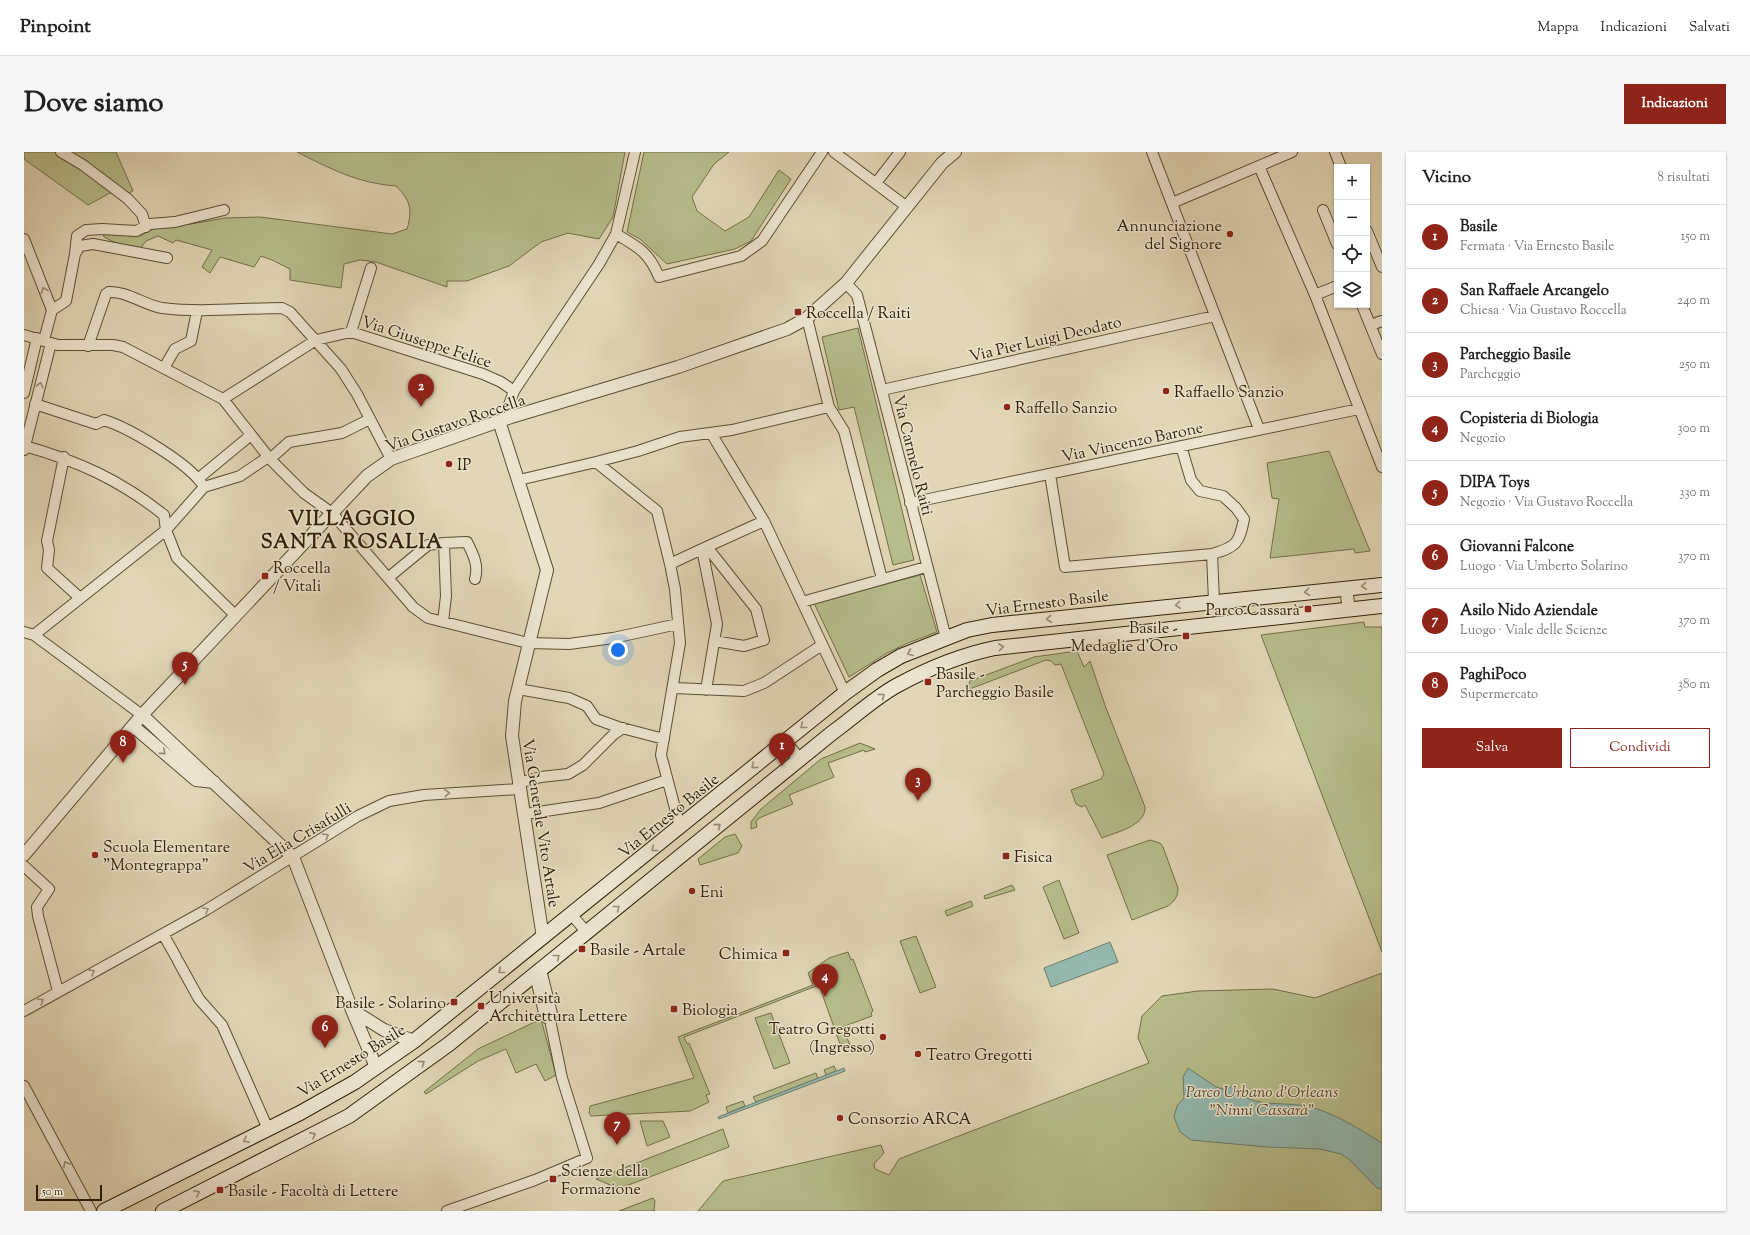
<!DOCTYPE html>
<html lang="it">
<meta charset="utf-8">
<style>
body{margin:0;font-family:"Sorts Mill Goudy",serif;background:#f6f6f6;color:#222}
.controls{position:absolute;right:12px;top:12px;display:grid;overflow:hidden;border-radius:0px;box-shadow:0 1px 3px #0004}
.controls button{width:36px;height:36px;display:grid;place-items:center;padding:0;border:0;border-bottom:1px solid #e0e0e0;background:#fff;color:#222;font:20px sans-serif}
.scale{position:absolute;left:12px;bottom:10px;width:66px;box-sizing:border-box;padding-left:4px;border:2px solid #312006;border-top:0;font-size:11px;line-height:14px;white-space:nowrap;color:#312006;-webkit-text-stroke:3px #ece4cf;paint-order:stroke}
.you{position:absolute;left:594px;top:498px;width:14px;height:14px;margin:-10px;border:3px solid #fff;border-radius:50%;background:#1a73e8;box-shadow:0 0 0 6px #1a73e833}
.badge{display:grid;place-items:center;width:26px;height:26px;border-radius:50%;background:#8f2418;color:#fff;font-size:13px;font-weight:700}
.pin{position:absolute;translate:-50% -33px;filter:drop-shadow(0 1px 2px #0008)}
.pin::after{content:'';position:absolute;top:21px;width:14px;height:12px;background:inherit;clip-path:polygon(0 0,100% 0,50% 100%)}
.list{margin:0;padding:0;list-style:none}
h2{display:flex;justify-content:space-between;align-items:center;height:52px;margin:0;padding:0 16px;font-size:17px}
h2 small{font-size:13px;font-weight:400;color:#767676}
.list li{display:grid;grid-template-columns:26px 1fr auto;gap:12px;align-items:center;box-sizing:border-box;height:64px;padding:0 16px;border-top:1px solid #e0e0e0}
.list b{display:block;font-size:15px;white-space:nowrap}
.list p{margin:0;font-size:13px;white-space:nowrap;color:#767676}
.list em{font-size:13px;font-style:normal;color:#767676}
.actions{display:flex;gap:8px;padding:12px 16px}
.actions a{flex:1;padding:9px 0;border:1px solid #8f2418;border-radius:0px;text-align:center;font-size:14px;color:#8f2418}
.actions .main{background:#8f2418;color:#fff}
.icon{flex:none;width:22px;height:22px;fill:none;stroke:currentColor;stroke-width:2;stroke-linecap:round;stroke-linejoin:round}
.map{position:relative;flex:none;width:1358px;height:1059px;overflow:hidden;border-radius:0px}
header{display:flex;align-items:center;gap:24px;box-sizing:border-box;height:56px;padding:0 20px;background:#fff;border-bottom:1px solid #e0e0e0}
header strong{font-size:19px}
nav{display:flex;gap:22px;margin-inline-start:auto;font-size:14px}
.intro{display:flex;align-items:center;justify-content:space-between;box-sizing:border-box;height:96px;padding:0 24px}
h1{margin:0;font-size:28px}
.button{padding:10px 18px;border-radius:0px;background:#8f2418;color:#fff;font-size:14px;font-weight:700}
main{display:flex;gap:24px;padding:0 24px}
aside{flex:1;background:#fff;border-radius:0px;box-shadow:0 1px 3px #0004}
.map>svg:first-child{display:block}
</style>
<header>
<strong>Pinpoint</strong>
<nav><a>Mappa</a><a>Indicazioni</a><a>Salvati</a></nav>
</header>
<div class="intro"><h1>Dove siamo</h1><a class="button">Indicazioni</a></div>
<main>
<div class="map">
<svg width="1358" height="1059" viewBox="0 0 1358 1059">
<rect width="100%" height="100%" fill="#e1d6b5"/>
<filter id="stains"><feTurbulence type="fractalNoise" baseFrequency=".005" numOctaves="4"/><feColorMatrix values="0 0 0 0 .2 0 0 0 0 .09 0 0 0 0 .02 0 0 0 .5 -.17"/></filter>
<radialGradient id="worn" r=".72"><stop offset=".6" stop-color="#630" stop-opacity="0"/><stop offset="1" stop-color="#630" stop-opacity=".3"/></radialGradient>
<!-- green -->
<path fill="#b6bd8b" stroke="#746e48" d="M 0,0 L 92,0 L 109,39 L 103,42 L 86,41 L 64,53 L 0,7 Z
M 273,0 L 601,0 L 589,65 L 575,87 L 544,81 L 517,90 L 485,114 L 443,129 L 423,129 L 423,135 L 352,110 L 336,108 L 320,112 L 317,136 L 266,128 L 266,117 L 248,108 L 237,104 L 230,115 L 196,105 L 186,121 L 178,115 L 188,98 L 152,88 L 149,91 L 134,84 L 122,89 L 116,97 L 94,92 L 80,85 L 78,80 L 116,84 L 135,74 L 167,72 L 201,66 L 236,65 L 368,82 L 383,77 C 389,57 386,48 372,34 C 333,31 307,17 273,0 Z
M 620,0 L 705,0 L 690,12 L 668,45 L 673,59 L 701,79 L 725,65 L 755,18 L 767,27 L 727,89 L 711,97 L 643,112 L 616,87 L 603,80 Z
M 834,176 L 890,408 L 869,413 L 830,255 L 815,258 L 798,185 Z
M 1305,299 L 1346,399 L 1331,401 L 1330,397 L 1246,406 L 1255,347 L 1248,346 L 1243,311 Z
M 896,423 L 913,480 L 884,491 L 863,501 L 825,525 L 790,451 Z
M 1340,470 L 1341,475 L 1358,475 L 1358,800 L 1237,483 Z
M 1053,499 L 1060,515 L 1066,509 L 1082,556 L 1121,655 C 1122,674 1092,680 1078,686 L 1061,653 L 1058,655 L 1052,652 L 1047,638 L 1077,627 L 1080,622 L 1037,512 L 1031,513 L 1027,509 L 1022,508 L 943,538 L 946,529 L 1010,505 Z
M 836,591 L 851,597 L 841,600 L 840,598 L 804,611 L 810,625 L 765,643 L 769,652 L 735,666 L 732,670 L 733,675 L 727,677 L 727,670 L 737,657 L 797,607 Z
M 711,682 L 718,694 L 714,701 L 676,713 L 674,707 L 701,685 Z
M 1126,688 L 1136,691 L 1139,695 L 1154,736 C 1154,744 1151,749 1144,754 L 1108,768 L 1083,703 Z
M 1035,728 L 1055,781 L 1040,787 L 1019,735 Z
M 988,733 L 991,738 L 961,747 L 960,744 Z
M 947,749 L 949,754 L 923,764 L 921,759 Z
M 892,784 L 912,835 L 896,841 L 876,789 Z
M 824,800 L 827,808 L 829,807 L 849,859 L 847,861 L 848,864 L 818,875 L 827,895 L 820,898 L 818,891 L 816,892 L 795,833 L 660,885 L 663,892 L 665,891 L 686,942 L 682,943 L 685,950 L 666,959 L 567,964 L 565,961 L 566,954 L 670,926 L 654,885 L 789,833 L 784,821 L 805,806 Z
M 1358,821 L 1358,1059 L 674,1059 L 699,1029 L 857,993 L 860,1001 L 850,1012 L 851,1017 L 865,1023 L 875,1007 L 1125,911 L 1114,886 L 1118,864 L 1138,844 L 1174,839 L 1249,837 L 1291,846 Z
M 747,861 L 766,911 L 750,917 L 731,866 Z
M 517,867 L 532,923 L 521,929 L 512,912 L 492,921 L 482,897 L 454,909 L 402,942 L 400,940 L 454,897 Z
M 810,914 L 812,919 L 802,923 L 800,918 Z
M 792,921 L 794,927 L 732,950 L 729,945 Z
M 719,949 L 721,954 L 704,961 L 702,955 Z
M 616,969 L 639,969 L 646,985 L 623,994 Z
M 699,977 L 705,995 L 599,1035 L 593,1036 L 572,1027 Z
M 629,1046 L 631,1049 L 630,1059 L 595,1059 Z"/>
<!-- water -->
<path fill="#94b9ae" stroke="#6c7c6b" d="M 1086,790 L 1094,810 L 1027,835 L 1020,816 Z
M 820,916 L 821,919 L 695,967 L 694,965 Z
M 1164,916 L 1192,935 L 1202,938 L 1209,933 C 1215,937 1220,944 1225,947 C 1239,954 1269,950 1286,955 C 1313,962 1335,977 1358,991 L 1358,1037 L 1353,1036 L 1326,1008 L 1317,1002 L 1296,997 L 1243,995 L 1167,988 L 1156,980 L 1150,965 L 1153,954 L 1160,946 L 1159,925 Z"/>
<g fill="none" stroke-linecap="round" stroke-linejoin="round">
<defs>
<path id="minor" d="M 37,0 L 59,13 L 104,47 L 118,62 L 122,75
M 810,0 L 883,55
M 1128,0 L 1235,277
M 1311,0 L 1317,15
M 1235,14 L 1291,143 L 1358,315
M 852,31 L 876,0
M 1148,51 L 1268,0
M 1299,58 L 1313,92
M 1343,79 L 1358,115
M 592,82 C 614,95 625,100 635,125 L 717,104 L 738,89 L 798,0
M 0,87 L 28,158 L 20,188
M 51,102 L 53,84 L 62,78 L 78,77 L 112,79 L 126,72 L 151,70 L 200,58
M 822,131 L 833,143 L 922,486
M 1291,143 L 1313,134
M 1338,153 L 1358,202
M 28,158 L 42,149 L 51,102 L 56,94 L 69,92 L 143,106
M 783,166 L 805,255 L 820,279 L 858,427
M 1347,173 L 1358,169
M 327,180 L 347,116
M 0,183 L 34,193 L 89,193 L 99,195 L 199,247 L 246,307 L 280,341 L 308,361 L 389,455 L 404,466 L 504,491 L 545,492 L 589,486 L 654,472
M 64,194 L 82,142 L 85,140 C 103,139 120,153 138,156 C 178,161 218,156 258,156 L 266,160 L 317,217 L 333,242 L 367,307
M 140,216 L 151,197 L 167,189 L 173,159
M 858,238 L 1191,164
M 490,239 L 575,112 L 592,82 L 611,0
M 0,241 L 13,186
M 199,247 L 292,188 L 327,180 L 459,222 L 477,230 L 490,239 L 485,253 L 487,265
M 11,252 L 72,272 L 80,268 C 105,276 167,312 180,335
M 687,281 L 740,369 L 821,541
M 1,294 C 54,309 96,328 140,363 L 142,378 L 153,406 L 211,463
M 1157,294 L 1167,328 L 1176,339 L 1199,344 L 1212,356 L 1220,367 C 1215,392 1212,395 1188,402 L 1190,449
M 0,298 L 27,191
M 40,305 L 23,389 L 25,398 L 23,416 L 56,446
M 246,307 L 265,290 L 318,281 L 346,267
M 572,310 L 614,299 L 656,285 L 708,278 L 805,255
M 1026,322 L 1041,415 L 1188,402
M 175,326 L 227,283
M 495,328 L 572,310 L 633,359 L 646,412 L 651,437 L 656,491 L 637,603 L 656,675
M 886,351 L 1335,257
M 420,391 L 443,390 C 449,402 455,413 451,427
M 683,395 L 732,457 L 740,488 L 720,494 L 690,489
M 646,412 L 678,397
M 365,425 L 404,393 L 420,391 L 422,444 L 419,470
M 778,450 L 902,415
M 0,480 L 10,483 L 118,563
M 10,483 L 142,378 L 180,335 L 216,324 L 244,305
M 650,536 L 720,539 L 740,531 L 798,493
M 494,537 L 545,546 L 563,554 L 572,567 L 594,575 L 640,587
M 682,538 L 693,472 L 678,397 L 740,369
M 494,631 L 517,625 L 544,622 L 559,613 L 590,582 L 599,576
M 501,662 L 575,651 L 643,628
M 0,714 L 25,737 L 13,755 L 14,764 L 34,839
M 548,763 L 563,781
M 139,782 L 152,805
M 154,809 L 175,847 L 198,873 L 244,977
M 511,823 L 521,865 L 526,868
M 0,859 L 182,758 L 334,664 L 365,649 L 400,643 L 495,637
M 0,934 L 67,1059
M 423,1059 L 511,1028 L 563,1006 L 538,926 L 526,868 L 528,862 L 517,818"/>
<path id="tertiary" d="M 475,269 L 523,418 L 491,549 L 488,584 L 519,786
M 1322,436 L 1325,458
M 118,563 L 269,705 L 328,858 L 352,915
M 109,574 L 172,628 L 190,630
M 760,589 L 775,607
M 0,703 L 118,563 L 343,324 L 367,307 L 487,265 L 654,215 L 763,177 L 783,166 L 822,131 L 918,11 L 931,0
M 328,858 L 360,878 L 390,889"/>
<path id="secondary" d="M 80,1059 L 276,961 L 331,930 L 390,889 L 821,541 L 853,518 L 877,504 L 943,478 L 968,473 L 1358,433
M 139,1059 L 325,964 L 425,892 L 808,581 C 829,566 849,547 872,534 C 903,517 937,503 971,496 L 1358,454"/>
</defs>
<!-- minor casing -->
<use href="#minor" stroke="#5d4e32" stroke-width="12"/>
<!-- tertiary casing -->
<use href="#tertiary" stroke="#5d4e32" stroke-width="14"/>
<!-- secondary casing -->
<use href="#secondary" stroke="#312006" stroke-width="16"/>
<!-- minor -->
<use href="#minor" stroke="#ece4cf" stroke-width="10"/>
<!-- tertiary -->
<use href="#tertiary" stroke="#ece4cf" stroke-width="12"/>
<!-- secondary -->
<use href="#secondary" stroke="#ece4cf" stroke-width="14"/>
</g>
<!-- one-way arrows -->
<defs><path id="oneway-chevron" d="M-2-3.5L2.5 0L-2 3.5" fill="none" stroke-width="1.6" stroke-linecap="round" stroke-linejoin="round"/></defs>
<g stroke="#988c75">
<use href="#oneway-chevron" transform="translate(20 138) rotate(-112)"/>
<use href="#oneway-chevron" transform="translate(16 233) rotate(-76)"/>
<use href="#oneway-chevron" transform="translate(1340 434) rotate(174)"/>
<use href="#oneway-chevron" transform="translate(1283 440) rotate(174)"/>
<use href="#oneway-chevron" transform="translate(1154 453) rotate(174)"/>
<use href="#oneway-chevron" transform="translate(1025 467) rotate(174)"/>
<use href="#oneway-chevron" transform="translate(977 495) rotate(-6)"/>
<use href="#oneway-chevron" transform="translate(886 501) rotate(157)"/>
<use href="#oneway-chevron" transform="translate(858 544) rotate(-37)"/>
<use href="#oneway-chevron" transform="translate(779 574) rotate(142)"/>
<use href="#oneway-chevron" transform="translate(139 600) rotate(40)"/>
<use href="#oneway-chevron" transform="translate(730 614) rotate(140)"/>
<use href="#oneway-chevron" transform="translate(423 641) rotate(-5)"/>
<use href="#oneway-chevron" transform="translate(694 674) rotate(-40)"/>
<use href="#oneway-chevron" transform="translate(302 684) rotate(-32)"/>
<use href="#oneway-chevron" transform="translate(630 697) rotate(141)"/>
<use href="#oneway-chevron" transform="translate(593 756) rotate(-39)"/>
<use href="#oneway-chevron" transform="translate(182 758) rotate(-30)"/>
<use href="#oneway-chevron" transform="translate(533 805) rotate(-39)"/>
<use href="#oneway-chevron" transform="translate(477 819) rotate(141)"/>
<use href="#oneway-chevron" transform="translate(68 820) rotate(-29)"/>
<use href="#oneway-chevron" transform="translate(17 849) rotate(-31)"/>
<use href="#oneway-chevron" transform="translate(398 911) rotate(-36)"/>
<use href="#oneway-chevron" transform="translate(289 983) rotate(-28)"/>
<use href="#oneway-chevron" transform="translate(222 988) rotate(153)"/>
<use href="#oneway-chevron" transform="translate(42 1012) rotate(-118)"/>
<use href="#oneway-chevron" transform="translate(173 1041) rotate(-27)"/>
</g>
<!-- markers -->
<g fill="#8f2418" stroke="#ece4cf" stroke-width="1.5">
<circle cx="1206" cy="82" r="4"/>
<rect x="770" y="156" width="8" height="8" rx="2"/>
<circle cx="1142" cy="239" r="4"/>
<circle cx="983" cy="255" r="4"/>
<circle cx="425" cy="312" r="4"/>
<rect x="237" y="420" width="8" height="8" rx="2"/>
<rect x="1280" y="453" width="8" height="8" rx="2"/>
<rect x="1158" y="480" width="8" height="8" rx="2"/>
<rect x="900" y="526" width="8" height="8" rx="2"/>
<circle cx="71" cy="703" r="4"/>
<rect x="978" y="700" width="8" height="8" rx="2"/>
<circle cx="668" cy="739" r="4"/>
<rect x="554" y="793" width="8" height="8" rx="2"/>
<rect x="758" y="797" width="8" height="8" rx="2"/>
<rect x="426" y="846" width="8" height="8" rx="2"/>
<rect x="453" y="850" width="8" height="8" rx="2"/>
<rect x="646" y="853" width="8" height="8" rx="2"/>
<circle cx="859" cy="885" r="4"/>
<circle cx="894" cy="902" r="4"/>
<circle cx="816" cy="966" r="4"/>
<rect x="525" y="1023" width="8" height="8" rx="2"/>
<rect x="192" y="1034" width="8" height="8" rx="2"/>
</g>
<g text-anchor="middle" stroke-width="3" stroke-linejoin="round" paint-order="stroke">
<!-- poi labels -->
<g font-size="16" fill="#312006" stroke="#ece4cf" text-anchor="start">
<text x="1198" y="79" text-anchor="end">Annunciazione<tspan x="1198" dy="18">del Signore</tspan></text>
<text x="782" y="166">Roccella / Raiti</text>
<text x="1150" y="245">Raffaello Sanzio</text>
<text x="991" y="261">Raffello Sanzio</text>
<text x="433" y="318">IP</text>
<text x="249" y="421">Roccella<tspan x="249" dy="18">/ Vitali</tspan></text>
<text x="1276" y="463" text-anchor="end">Parco Cassarà</text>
<text x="1154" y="481" text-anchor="end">Basile -<tspan x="1154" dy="18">Medaglie d'Oro</tspan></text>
<text x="912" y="527">Basile -<tspan x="912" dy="18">Parcheggio Basile</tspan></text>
<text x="79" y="700">Scuola Elementare<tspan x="79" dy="18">"Montegrappa"</tspan></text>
<text x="990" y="710">Fisica</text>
<text x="676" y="745">Eni</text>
<text x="566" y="803">Basile - Artale</text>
<text x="754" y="807" text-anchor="end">Chimica</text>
<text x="465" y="851">Università<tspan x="465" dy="18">Architettura Lettere</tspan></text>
<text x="422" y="856" text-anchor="end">Basile - Solarino</text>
<text x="658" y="863">Biologia</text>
<text x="851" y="882" text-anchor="end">Teatro Gregotti<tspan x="851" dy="18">(Ingresso)</tspan></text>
<text x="902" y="908">Teatro Gregotti</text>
<text x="824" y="972">Consorzio ARCA</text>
<text x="537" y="1024">Scienze della<tspan x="537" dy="18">Formazione</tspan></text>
<text x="204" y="1044">Basile - Facoltà di Lettere</text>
</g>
<!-- street labels -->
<g font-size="16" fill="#312006" stroke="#ece4cf">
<text transform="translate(1021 186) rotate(-13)" y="6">Via Pier Luigi Deodato</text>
<text transform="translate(403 189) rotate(18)" y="6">Via Giuseppe Felice</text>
<text transform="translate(431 270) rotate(-19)" y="6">Via Gustavo Roccella</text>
<text transform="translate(1108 289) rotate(-12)" y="6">Via Vincenzo Barone</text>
<text transform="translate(890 303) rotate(76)" y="6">Via Carmelo Raiti</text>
<text transform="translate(1023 450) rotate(-7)" y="6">Via Ernesto Basile</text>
<text transform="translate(644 663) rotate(-39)" y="6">Via Ernesto Basile</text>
<text transform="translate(518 671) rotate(81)" y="6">Via Generale Vito Artale</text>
<text transform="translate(273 685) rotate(-31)" y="6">Via Elia Crisafulli</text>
<text transform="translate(327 908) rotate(-32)" y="6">Via Ernesto Basile</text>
</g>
<!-- park labels -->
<g font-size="16" font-style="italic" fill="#524727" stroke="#ece4cf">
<text x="1238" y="945">Parco Urbano d'Orleans<tspan x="1238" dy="18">"Ninni Cassarà"</tspan></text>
</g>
<!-- district labels -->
<g font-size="20" font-weight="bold" letter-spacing="1" fill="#312006" stroke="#ece4cf">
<text x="328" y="373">VILLAGGIO<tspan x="328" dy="23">SANTA ROSALIA</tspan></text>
</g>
</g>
<rect width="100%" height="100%" filter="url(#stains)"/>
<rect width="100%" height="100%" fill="url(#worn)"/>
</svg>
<div class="controls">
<button>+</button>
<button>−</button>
<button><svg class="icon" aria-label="locate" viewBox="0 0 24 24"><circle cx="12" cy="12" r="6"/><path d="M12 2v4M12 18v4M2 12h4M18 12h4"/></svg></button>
<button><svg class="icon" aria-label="layers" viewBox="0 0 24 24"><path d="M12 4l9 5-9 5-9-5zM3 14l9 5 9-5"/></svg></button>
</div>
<div class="scale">50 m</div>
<div class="you"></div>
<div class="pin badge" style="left:758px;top:614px">1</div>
<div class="pin badge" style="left:397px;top:255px">2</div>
<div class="pin badge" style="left:894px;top:649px">3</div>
<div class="pin badge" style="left:801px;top:845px">4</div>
<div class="pin badge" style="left:161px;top:533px">5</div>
<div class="pin badge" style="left:301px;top:896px">6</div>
<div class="pin badge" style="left:593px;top:993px">7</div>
<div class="pin badge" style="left:99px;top:611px">8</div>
</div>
<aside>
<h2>Vicino<small>8 risultati</small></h2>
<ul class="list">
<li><span class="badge">1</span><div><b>Basile</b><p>Fermata · Via Ernesto Basile</p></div><em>150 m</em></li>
<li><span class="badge">2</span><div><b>San Raffaele Arcangelo</b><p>Chiesa · Via Gustavo Roccella</p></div><em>240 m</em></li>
<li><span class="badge">3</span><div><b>Parcheggio Basile</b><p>Parcheggio</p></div><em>250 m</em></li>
<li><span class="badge">4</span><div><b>Copisteria di Biologia</b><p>Negozio</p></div><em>300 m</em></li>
<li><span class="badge">5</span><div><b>DIPA Toys</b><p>Negozio · Via Gustavo Roccella</p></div><em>330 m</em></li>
<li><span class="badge">6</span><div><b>Giovanni Falcone</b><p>Luogo · Via Umberto Solarino</p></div><em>370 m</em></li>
<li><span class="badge">7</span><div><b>Asilo Nido Aziendale</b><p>Luogo · Viale delle Scienze</p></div><em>370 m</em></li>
<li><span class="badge">8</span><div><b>PaghiPoco</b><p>Supermercato</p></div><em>380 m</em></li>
</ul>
<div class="actions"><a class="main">Salva</a><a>Condividi</a></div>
</aside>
</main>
